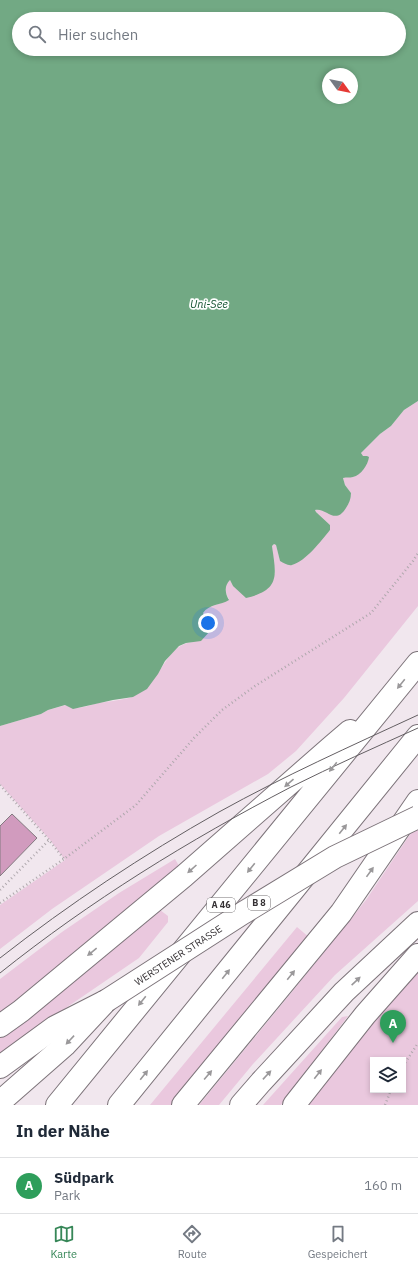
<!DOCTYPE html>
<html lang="de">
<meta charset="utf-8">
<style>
body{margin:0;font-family:"IBM Plex Sans",sans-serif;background:#f6f6f7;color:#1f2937}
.controls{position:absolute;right:12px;bottom:12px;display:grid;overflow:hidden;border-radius:0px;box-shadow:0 2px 6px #0003}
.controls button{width:36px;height:36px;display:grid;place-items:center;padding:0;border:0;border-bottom:1px solid #e0e1e3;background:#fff;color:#1f2937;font:20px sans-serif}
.compass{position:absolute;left:322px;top:68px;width:36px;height:36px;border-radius:50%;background:#fff;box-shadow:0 2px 6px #0003;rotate:123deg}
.you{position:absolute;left:208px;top:623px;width:14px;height:14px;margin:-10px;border:3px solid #fff;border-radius:50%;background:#1a73e8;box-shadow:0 0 0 6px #1a73e833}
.badge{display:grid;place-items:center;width:26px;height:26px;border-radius:50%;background:#378758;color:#fff;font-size:13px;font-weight:700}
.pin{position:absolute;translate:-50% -33px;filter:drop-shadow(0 1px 2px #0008)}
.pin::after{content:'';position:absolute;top:21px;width:14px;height:12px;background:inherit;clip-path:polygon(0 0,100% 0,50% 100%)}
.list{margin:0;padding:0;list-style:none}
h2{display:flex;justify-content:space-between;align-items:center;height:52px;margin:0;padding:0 16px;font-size:17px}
h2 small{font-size:13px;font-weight:400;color:#747a83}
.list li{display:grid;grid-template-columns:26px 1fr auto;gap:12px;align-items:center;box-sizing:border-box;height:56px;padding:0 16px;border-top:1px solid #e0e1e3}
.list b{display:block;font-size:15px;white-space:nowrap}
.list p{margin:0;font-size:13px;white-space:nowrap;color:#747a83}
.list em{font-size:13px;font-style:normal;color:#747a83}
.icon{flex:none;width:22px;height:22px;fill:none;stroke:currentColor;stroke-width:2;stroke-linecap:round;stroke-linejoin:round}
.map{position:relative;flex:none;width:418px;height:1105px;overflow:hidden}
.search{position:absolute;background:#fff;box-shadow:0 2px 6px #0003;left:12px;right:12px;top:12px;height:44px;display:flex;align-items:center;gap:10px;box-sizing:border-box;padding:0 14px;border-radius:22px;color:#747a83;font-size:15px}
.sheet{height:108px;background:#fff}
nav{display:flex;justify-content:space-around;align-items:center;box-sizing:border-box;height:56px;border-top:1px solid #e0e1e3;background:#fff;font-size:11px;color:#747a83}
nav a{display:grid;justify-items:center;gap:2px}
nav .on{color:#378758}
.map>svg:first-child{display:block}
</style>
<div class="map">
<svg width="418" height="1105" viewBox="0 0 418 1105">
<rect width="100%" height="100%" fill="#f1e7ee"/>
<!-- green -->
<path fill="#eac8de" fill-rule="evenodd" d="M 418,401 L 418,606 L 344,698 L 296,751 L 268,774 L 159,836 L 52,909 L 0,949 L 0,905 L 65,860 L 50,840 L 0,784 L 0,726 L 41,714 L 48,710 L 66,705 C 77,711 86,706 98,703 C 105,702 130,699 134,696 C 140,692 154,680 158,673 C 168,659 174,644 193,642 L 205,617 L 203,613 C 209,604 221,605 229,599 C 225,593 224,585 230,580 L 233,586 L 275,574 L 272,546 L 274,544 L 276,545 L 280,561 L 292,565 L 307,555 L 330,530 L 330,525 L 316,512 L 315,510 L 317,509 L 338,515 C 346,511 350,502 351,493 L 345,485 L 343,478 L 346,477 L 354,477 L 363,457 L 361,453 L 380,434 L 391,426 L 404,410 Z
M 418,830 L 418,901 L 335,975 L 253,1064 L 219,1105 L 199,1105 L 287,998 L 366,900 L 411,833 Z
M 175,859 L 179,866 L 0,1015 L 0,979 L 62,932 L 119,893 Z
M 160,910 L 168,916 L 168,922 L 139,958 L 35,1029 L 0,1055 L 0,1035 L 151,914 Z
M 297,927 L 310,938 L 172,1105 L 150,1105 Z
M 418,964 L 418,1105 L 303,1105 ZM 373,1060 L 403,1060 L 403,1090 L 373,1090 Z
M 348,1016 L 281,1105 L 263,1105 L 342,1017 Z"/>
<!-- water -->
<path fill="#72a984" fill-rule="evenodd" d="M 0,0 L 418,0 L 418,401 L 404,410 L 391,426 L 380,434 L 361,453 L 363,456 L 367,456 L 369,457 C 368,465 361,475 353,477 C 349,478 347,477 343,478 L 345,485 L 351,493 C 351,499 349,503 346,508 C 335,526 326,507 315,510 L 316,512 L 330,525 L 330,530 C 321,541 306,561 292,565 C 288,566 284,563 280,561 L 276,545 L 274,544 L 272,546 C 276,575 281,590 246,598 L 233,586 L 230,580 C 224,586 225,593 229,600 C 221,605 209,604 203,613 L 209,624 L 211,630 L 201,641 L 186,643 L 179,646 L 165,661 L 158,674 L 147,689 L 133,697 L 113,700 L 73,709 L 65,705 L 48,710 L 41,714 L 0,726 ZM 19,19 L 399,19 L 399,49 L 19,49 ZM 328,74 L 352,74 L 352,98 L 328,98 Z"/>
<!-- building -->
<path fill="#d19bbe" stroke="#837a80" d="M 12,814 L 37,838 L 0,876 L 0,826 Z"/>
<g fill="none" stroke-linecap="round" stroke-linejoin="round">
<defs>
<path id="primary" d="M 0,1067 L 55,1027 L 104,1002
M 294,1105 L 365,1015 L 418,955"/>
<path id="motorway" d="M 0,1026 L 21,1011 L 184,876 L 330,748 L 350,731
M 0,1102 L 65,1045 L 106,1001
M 57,1105 L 418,663
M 119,1105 L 418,736
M 183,1105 L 341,913 L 418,801
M 241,1105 L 261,1082 L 344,992 L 418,923"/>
</defs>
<!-- primary casing -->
<use href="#primary" stroke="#7d747a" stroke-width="24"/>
<!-- motorway casing -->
<use href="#motorway" stroke="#7d747a" stroke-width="24"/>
<!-- path -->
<path stroke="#afa8ad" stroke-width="2.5" stroke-dasharray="1 3" stroke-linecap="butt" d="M 0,785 L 49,840 L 64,859
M 0,890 L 49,840
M 0,903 L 64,859 L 136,805 L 194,738 L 222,710 L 255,686 L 371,613 L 413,561 L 418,553
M 403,1066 L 418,1043
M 385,1105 L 391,1090"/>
<!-- primary -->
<use href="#primary" stroke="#fff" stroke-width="22"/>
<!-- motorway -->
<use href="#motorway" stroke="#fff" stroke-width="22"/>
<!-- tram -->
<path stroke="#645f63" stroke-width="1" d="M 0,958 C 69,904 143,855 219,812 C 284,776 351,746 418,715
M 0,973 C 90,901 189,840 291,787 C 333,766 376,747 418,728"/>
<defs>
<path id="primary-bridge" d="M 106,1001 L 243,913 L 335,857 L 418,817"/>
</defs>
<!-- primary-bridge casing -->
<use href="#primary-bridge" stroke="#7d747a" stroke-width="24" stroke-linecap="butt"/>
<!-- primary-bridge -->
<use href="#primary-bridge" stroke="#fff" stroke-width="22"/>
</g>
<!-- one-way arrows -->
<defs><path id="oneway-solid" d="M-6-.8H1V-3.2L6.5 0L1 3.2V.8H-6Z"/></defs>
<g fill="#9a989a">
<use href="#oneway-solid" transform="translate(401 684) rotate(129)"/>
<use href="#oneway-solid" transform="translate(333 767) rotate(129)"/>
<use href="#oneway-solid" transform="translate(289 783) rotate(139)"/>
<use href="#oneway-solid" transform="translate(343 829) rotate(-51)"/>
<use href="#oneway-solid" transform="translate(251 868) rotate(129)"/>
<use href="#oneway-solid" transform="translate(192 869) rotate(138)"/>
<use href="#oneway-solid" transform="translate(370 872) rotate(-54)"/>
<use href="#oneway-solid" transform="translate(92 952) rotate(141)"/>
<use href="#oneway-solid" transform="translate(226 974) rotate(-51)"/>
<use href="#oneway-solid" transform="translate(291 975) rotate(-51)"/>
<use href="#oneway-solid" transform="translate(356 981) rotate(-43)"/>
<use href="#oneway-solid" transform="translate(142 1001) rotate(129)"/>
<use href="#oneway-solid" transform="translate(70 1040) rotate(133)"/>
<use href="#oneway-solid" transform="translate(318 1074) rotate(-52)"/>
<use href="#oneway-solid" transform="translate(144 1075) rotate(-51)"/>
<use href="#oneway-solid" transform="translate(208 1075) rotate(-50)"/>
<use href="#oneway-solid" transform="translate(267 1075) rotate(-47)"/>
</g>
<g text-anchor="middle" stroke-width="3.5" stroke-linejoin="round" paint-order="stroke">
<!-- shield labels -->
<g fill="#fff" stroke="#726f71" stroke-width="1">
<rect x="248" y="896" width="22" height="14" rx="3"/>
<rect x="207" y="898" width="28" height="14" rx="3"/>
</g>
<g font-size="9" font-weight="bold" fill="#353134">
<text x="259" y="906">B 8</text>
<text x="221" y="908">A 46</text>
</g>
<!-- street labels -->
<g font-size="10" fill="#353134" stroke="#fff">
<text transform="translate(178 955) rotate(-33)" y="4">WERSTENER STRASSE</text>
</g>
<!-- water labels -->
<g font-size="11" font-style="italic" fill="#10512e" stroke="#fff">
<text x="209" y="308">Uni-See</text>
</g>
</g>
</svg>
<div class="controls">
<button><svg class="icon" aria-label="layers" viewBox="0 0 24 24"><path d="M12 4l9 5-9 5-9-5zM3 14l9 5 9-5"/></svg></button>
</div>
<svg class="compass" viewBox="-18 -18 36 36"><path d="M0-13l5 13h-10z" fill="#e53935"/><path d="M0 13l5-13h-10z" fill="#747a83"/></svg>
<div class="you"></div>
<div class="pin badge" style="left:393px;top:1043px;background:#2e9e5b">A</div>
<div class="search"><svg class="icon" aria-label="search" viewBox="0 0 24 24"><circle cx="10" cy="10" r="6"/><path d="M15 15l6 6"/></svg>Hier suchen</div>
</div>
<section class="sheet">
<h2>In der Nähe<small></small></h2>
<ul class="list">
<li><span class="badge" style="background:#2e9e5b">A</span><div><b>Südpark</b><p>Park</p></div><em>160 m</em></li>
</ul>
</section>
<nav>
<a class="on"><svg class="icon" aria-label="map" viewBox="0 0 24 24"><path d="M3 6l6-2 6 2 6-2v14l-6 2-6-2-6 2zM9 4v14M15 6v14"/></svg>Karte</a>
<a><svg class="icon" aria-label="directions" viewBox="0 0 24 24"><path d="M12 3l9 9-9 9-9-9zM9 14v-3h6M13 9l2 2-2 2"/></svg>Route</a>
<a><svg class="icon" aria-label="saved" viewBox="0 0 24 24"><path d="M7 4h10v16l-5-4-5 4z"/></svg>Gespeichert</a>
</nav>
